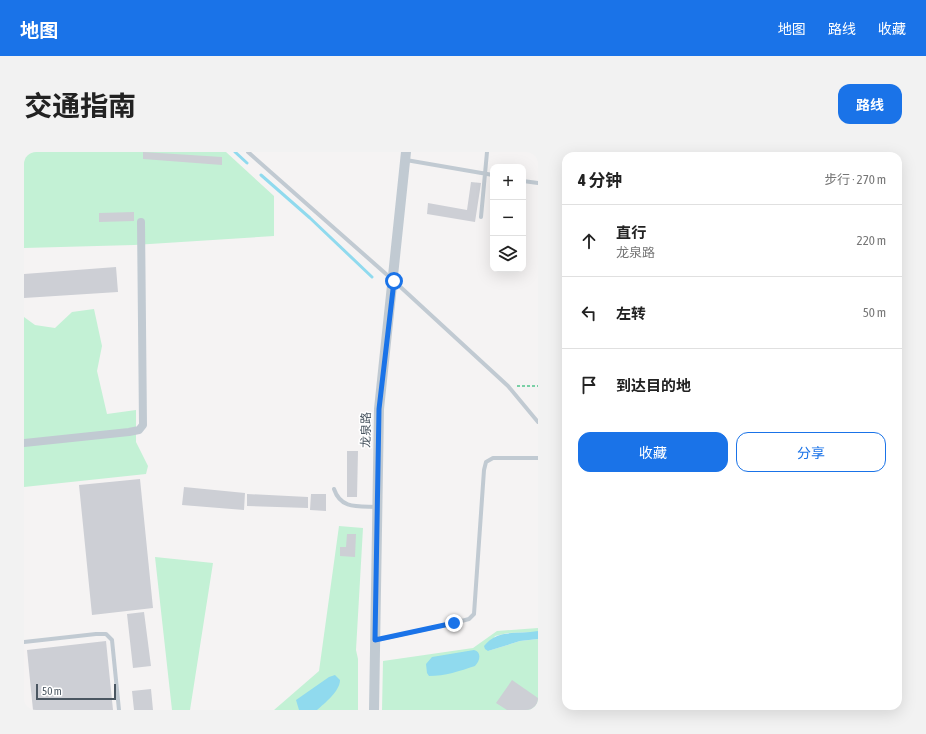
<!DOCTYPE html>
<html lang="zh">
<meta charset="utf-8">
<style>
body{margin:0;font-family:"Asap Condensed","Noto Sans SC",sans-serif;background:#f2f2f2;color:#222}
.controls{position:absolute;right:12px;top:12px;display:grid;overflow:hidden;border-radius:8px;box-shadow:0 4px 16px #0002}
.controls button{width:36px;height:36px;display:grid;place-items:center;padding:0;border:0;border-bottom:1px solid #e0e0e0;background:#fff;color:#222;font:20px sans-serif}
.scale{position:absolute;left:12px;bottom:10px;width:80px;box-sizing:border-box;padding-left:4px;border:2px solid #4a5661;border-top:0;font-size:11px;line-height:14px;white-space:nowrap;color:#4a5661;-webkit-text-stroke:3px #fff;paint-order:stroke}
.stop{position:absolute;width:12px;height:12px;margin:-9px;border:3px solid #1a73e8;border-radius:50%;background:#fff}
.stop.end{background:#1a73e8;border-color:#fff;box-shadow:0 1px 4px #0008}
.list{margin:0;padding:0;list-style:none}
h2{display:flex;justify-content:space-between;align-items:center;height:52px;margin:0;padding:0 16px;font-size:17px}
h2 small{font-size:13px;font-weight:400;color:#767676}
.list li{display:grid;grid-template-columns:26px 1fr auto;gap:12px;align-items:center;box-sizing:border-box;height:72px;padding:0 16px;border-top:1px solid #e0e0e0}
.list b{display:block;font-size:15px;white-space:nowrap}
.list p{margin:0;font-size:13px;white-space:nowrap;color:#767676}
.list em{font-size:13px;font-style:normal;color:#767676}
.actions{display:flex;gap:8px;padding:12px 16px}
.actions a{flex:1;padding:9px 0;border:1px solid #1a73e8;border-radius:12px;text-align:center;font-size:14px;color:#1a73e8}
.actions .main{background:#1a73e8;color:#fff}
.icon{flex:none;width:22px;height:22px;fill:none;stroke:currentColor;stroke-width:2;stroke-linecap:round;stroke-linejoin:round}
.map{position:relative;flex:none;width:514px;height:558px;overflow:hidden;border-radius:12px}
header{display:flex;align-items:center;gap:24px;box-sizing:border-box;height:56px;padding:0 20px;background:#1a73e8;color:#fff}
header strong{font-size:19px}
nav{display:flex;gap:22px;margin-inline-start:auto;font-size:14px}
.intro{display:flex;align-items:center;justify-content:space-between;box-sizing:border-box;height:96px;padding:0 24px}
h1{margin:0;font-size:28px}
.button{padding:10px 18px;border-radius:12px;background:#1a73e8;color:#fff;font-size:14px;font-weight:700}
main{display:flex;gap:24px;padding:0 24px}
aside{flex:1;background:#fff;border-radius:12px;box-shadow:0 4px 16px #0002}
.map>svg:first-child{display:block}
</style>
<header>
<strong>地图</strong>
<nav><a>地图</a><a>路线</a><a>收藏</a></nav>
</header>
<div class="intro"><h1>交通指南</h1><a class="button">路线</a></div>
<main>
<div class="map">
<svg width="514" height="558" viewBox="0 0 514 558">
<rect width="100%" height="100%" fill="#f5f3f3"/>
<!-- green -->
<path fill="#c3f1d5" d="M 0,0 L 202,0 L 250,44 L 250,84 L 110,93 L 0,96 Z
M 70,157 L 78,194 L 73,219 L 83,262 L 112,258 L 112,290 L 124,314 L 122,322 L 0,335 L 0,165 L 11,173 L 31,176 L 48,160 Z
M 315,374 L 339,376 L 332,498 L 334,507 L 334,558 L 250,558 L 295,519 Z
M 131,405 L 189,411 L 166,558 L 148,558 Z
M 514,476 L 514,479 L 513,480 L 484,481 L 471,484 L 464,499 L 496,489 L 514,487 L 514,558 L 358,558 L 359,509 L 449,496 L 473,479 Z"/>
<!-- water -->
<path fill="#90daee" d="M 514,479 L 514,487 L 496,489 L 464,499 L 461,497 L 460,494 C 474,476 494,483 514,479 Z
M 450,498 C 458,500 456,509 451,514 C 436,519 421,524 405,524 L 403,521 L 402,512 L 408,505 Z
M 311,523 L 316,528 C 316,539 301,551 293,558 L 275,558 L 272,548 L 305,525 Z"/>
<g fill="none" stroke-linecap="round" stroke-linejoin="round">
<!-- stream -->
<path stroke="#90daee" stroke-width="3" d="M 211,0 L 223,11
M 237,23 L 286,66 L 348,125"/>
</g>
<!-- building -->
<path fill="#cdcfd5" d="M 119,0 L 198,5 L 198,13 L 119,7 Z
M 447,30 L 457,31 L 451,70 L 403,62 L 404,51 L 443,58 Z
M 110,60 L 110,69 L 75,70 L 75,61 Z
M 92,115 L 94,140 L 0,146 L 0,122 Z
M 323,299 L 334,299 L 333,345 L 323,345 Z
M 116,327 L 129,456 L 68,463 L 55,333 Z
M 160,335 L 221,341 L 220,358 L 158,353 Z
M 223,342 L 284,345 L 284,356 L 223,354 Z
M 287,342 L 302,342 L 302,359 L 286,358 Z
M 323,382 L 332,382 L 331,405 L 316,404 L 316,395 L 322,395 Z
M 120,460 L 127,514 L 109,516 L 103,462 Z
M 82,489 L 89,558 L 9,558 L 3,498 Z
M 488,528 L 514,546 L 514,558 L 483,558 L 472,551 Z
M 127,537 L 129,558 L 110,558 L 108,539 Z"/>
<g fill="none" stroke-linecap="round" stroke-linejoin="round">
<!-- path -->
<path stroke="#7ad0a6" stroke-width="2" stroke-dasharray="3 2" stroke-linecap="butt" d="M 493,234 L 514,234"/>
<!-- service -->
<path stroke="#c1cad2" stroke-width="4" d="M 224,0 L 370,129 L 484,234 L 514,270
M 382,8 L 469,23
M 499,29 L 514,31
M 457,65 L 463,0
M 310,337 C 317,358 335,354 354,355
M 352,488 L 430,471 L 445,467 L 450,462 L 460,318 L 462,310 L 469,306 L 514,306
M 0,490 L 72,482 L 82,482 L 88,488 L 95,558"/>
<!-- minor -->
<path stroke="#c1cad2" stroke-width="8" d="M 0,291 L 105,280 L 115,278 L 119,273 L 117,70"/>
<!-- tertiary -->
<path stroke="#c1cad2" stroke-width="10" d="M 350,558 L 355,257 L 382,0"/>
</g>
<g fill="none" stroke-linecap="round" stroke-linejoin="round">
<!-- route -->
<path stroke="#1a73e8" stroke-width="5" d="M 370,129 L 355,257 L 351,488 L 430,471"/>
</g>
<g text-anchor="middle" stroke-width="3" stroke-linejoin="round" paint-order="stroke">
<!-- street labels -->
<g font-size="12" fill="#4a5661" stroke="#fff">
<text transform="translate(342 278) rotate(-89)" y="4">龙泉路</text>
</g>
</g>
</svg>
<div class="controls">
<button>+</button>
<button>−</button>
<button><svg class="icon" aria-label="layers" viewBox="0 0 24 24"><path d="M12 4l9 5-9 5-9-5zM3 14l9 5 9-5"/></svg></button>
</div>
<div class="scale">50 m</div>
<div class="stop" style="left:370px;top:129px"></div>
<div class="stop end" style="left:430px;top:471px"></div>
</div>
<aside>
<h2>4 分钟<small>步行 · 270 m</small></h2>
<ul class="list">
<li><svg class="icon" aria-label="ahead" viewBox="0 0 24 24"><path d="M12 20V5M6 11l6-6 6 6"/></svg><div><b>直行</b><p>龙泉路</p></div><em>220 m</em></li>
<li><svg class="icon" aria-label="left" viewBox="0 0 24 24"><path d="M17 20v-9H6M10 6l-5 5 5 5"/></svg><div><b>左转</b></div><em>50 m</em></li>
<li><svg class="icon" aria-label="arrive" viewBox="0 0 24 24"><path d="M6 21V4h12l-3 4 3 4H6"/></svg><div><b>到达目的地</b></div></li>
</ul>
<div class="actions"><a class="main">收藏</a><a>分享</a></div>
</aside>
</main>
